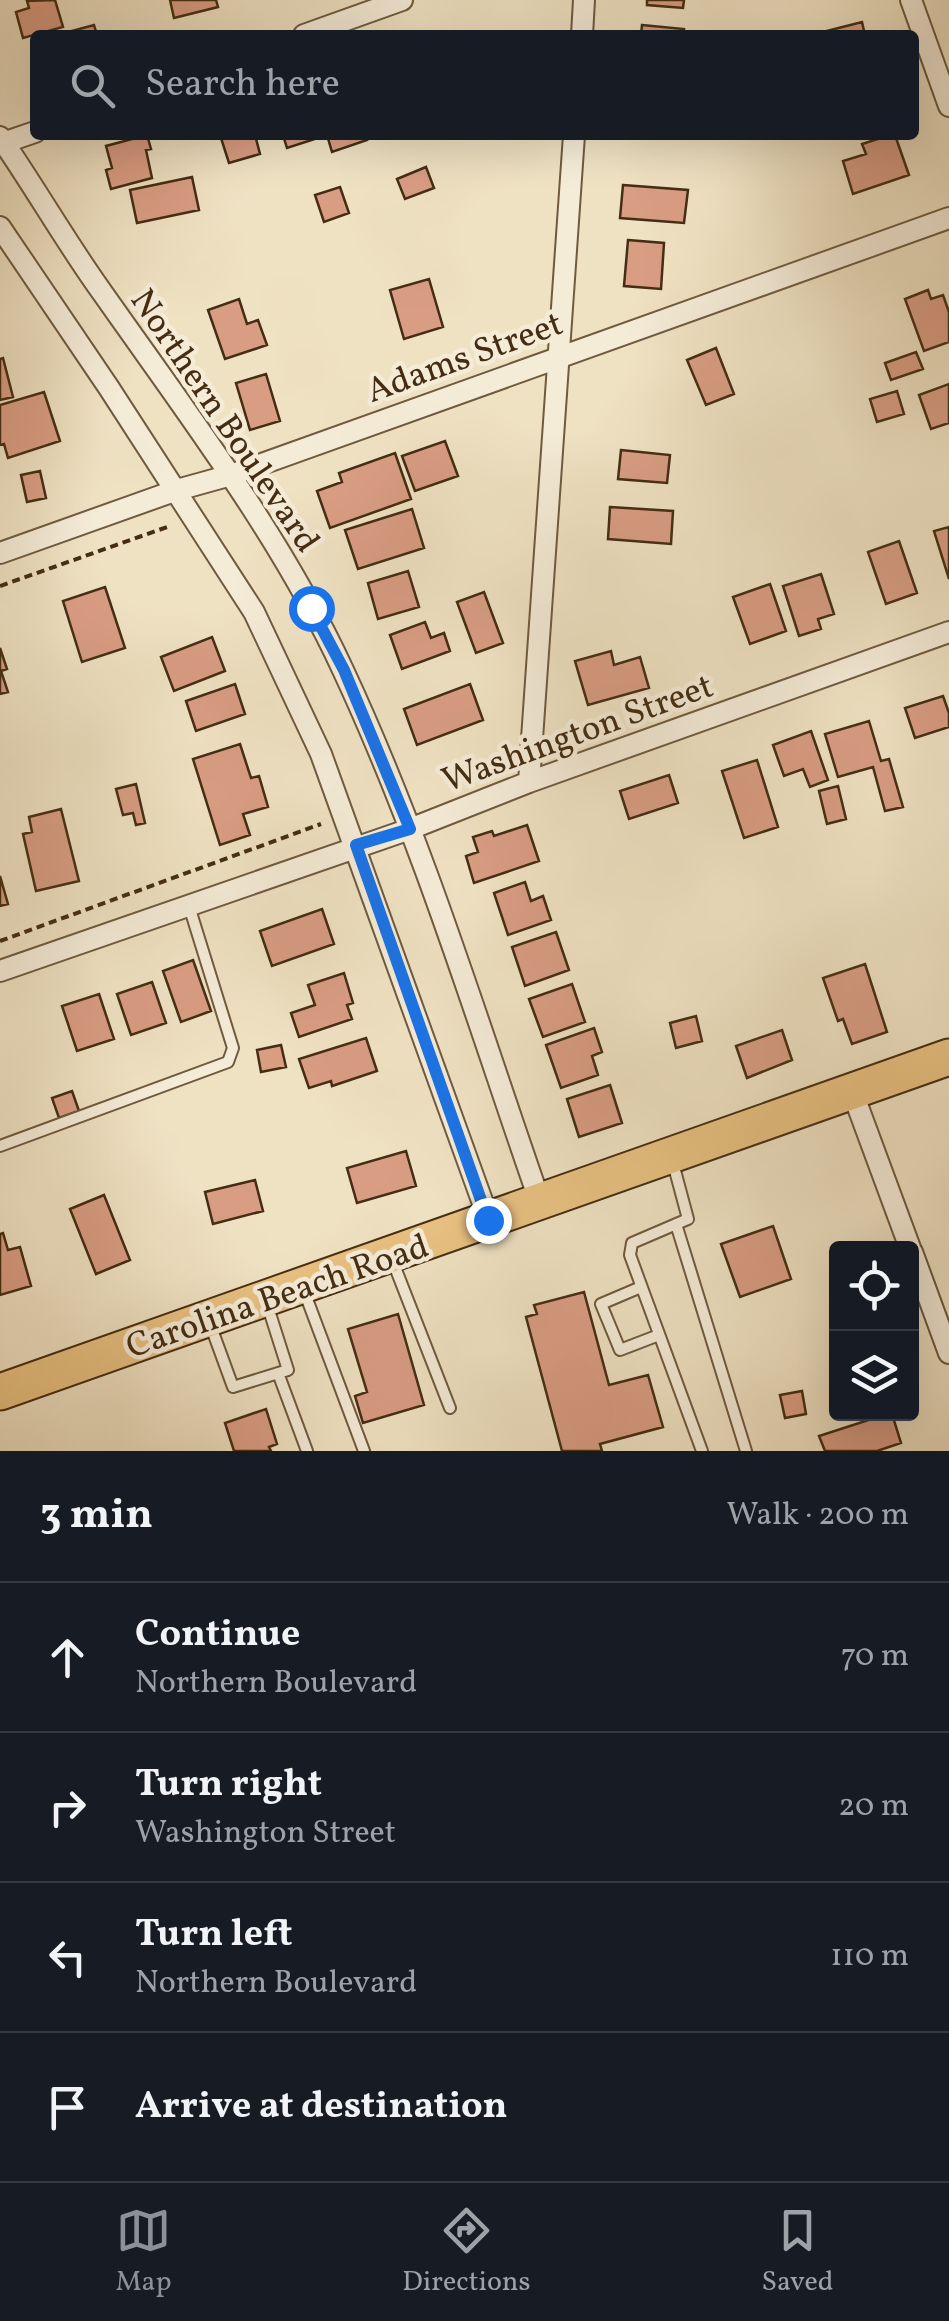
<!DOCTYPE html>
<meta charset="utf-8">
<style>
body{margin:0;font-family:Vollkorn,serif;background:#20242c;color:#f1f3f6}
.controls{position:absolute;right:30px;bottom:30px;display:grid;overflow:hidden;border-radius:10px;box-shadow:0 10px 40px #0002}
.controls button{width:90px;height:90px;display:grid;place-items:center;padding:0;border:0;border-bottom:2px solid #363941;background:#171b24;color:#f1f3f6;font:50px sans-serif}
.stop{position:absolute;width:30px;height:30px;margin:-22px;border:8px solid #1a73e8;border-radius:50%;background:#fff}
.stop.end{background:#1a73e8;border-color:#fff;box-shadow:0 2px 10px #0008}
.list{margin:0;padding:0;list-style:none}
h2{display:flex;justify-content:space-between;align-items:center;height:130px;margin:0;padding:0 40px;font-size:42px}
h2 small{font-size:32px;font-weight:400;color:#9ea1a6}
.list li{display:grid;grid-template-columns:65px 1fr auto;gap:30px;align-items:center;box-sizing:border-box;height:150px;padding:0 40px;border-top:2px solid #363941}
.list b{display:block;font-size:38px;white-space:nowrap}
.list p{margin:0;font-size:32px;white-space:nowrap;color:#9ea1a6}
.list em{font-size:32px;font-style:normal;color:#9ea1a6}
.icon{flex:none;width:55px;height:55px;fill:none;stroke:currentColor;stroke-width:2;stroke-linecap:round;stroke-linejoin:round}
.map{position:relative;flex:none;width:949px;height:1451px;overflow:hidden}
.search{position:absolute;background:#171b24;box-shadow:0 10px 40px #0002;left:30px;right:30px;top:30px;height:110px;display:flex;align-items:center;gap:25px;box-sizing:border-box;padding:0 35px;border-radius:10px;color:#9ea1a6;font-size:38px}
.sheet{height:730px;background:#171b24}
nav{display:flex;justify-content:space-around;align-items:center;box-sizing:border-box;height:140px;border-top:2px solid #363941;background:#171b24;font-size:28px;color:#9ea1a6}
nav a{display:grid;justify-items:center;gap:5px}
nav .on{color:#8c9099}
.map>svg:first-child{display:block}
</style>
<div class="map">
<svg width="949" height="1451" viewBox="0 0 949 1451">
<rect width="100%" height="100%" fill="#efe2c3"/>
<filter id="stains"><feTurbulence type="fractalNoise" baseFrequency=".002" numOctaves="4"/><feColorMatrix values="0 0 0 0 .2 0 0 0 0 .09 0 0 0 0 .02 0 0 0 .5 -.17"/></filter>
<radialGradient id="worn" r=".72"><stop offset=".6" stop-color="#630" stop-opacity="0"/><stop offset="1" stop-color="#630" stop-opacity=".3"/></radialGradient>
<!-- building -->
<path fill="#d99d84" stroke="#442d12" stroke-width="2.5" d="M 55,0 L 63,27 L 23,38 L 16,12 L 29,8 L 27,1 Z
M 170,0 L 216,0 L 218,7 L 174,18 Z
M 647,0 L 684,0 L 683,8 L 647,5 Z
M 862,22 L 865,35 L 811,35 Z
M 94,25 L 97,35 L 57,35 Z
M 642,25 L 684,29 L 683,35 L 641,35 Z
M 147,135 L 151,149 L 146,150 L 152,178 L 111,189 L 106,170 L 112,168 L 106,146 Z
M 220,135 L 255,135 L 260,154 L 229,163 Z
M 283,135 L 317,135 L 318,138 L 287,148 Z
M 327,135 L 365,135 L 367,140 L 332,152 Z
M 890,135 L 895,135 L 909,175 L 853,194 L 843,161 L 866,154 L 862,144 Z
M 426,167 L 434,188 L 405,199 L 397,179 Z
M 192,177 L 199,210 L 137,223 L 130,190 Z
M 623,185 L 688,190 L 684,223 L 620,218 Z
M 340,187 L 349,213 L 324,222 L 315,195 Z
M 628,240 L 664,243 L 661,289 L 624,286 Z
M 429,279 L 443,327 L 404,339 L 390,290 Z
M 928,290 L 931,299 L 943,295 L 949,312 L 949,342 L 924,351 L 905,299 Z
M 239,299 L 247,324 L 258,320 L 267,345 L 225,359 L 208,310 Z
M 716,348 L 734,394 L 706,405 L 687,360 Z
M 916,352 L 923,369 L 891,380 L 885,363 Z
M 3,358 L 13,397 L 0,400 L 0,359 Z
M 266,374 L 280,421 L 250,430 L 236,383 Z
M 949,384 L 949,423 L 931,429 L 919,395 Z
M 897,391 L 904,414 L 877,422 L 870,399 Z
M 44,392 L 60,441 L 8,458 L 4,444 L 0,445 L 0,405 Z
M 445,441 L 458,476 L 415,491 L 402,456 Z
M 621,450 L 670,455 L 667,483 L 618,479 Z
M 395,453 L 411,499 L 330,528 L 317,491 L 342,482 L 339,473 Z
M 40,471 L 46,498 L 27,502 L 21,475 Z
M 610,507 L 673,511 L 671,544 L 608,539 Z
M 412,509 L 424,548 L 358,569 L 345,530 Z
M 949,527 L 949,579 L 934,531 Z
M 899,541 L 917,593 L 886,604 L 868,552 Z
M 408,571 L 419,607 L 378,619 L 368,583 Z
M 821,574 L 834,614 L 818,619 L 821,629 L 799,636 L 783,586 Z
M 770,584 L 786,631 L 750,644 L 733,597 Z
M 105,587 L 125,648 L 82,662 L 63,601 Z
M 484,592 L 503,643 L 476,653 L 457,602 Z
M 425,622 L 431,638 L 444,633 L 450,651 L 402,669 L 390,635 Z
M 212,637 L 225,671 L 174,691 L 161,657 Z
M 0,648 L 7,669 L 1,671 L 8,692 L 0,694 Z
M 611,651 L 614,665 L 640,657 L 649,688 L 588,705 L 575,661 Z
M 235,684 L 245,714 L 196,731 L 186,701 Z
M 470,684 L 483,720 L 417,745 L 404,709 Z
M 943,696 L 949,713 L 949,727 L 915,738 L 905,708 Z
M 869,721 L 881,761 L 889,759 L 903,807 L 885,811 L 873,767 L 838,777 L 825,734 Z
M 811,731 L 828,780 L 810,787 L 803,769 L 784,776 L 773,745 Z
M 240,744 L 251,778 L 259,776 L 268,807 L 243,814 L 250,835 L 220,845 L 193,759 Z
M 757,760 L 778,827 L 744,838 L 722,771 Z
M 669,775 L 678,803 L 629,819 L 620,791 Z
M 136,784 L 145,823 L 136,825 L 133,813 L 123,815 L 116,789 Z
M 838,786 L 846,819 L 827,824 L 819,791 Z
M 61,809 L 79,881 L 36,891 L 23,834 L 32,832 L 29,817 Z
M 527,825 L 539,861 L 474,883 L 466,856 L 478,852 L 473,837 L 492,831 L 494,836 Z
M 0,876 L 8,904 L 0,906 Z
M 525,882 L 531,901 L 543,896 L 551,920 L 508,935 L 494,893 Z
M 322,909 L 334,944 L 272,966 L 260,931 Z
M 556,932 L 569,970 L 525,986 L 512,947 Z
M 193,960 L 211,1011 L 181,1022 L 163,971 Z
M 865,964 L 887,1032 L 852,1044 L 843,1019 L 838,1021 L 823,978 Z
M 344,973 L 353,1003 L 347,1005 L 352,1019 L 299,1037 L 291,1013 L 315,1005 L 308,985 Z
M 152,982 L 166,1023 L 131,1035 L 117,994 Z
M 572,984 L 585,1022 L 543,1037 L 529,999 Z
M 99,994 L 114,1039 L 77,1051 L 62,1006 Z
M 696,1016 L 702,1041 L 676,1048 L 670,1023 Z
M 594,1028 L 602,1052 L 592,1056 L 598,1075 L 561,1088 L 546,1045 Z
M 782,1030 L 792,1060 L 747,1078 L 736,1046 Z
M 366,1038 L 377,1071 L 332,1086 L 331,1081 L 309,1088 L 299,1059 Z
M 281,1045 L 286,1067 L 261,1072 L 257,1050 Z
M 610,1085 L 622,1123 L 579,1137 L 567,1099 Z
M 72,1091 L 79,1111 L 59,1118 L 52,1098 Z
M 406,1151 L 416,1186 L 357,1203 L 347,1168 Z
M 255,1180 L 263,1211 L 213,1224 L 205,1192 Z
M 104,1195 L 130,1260 L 96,1274 L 70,1209 Z
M 773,1226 L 791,1279 L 740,1297 L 721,1244 Z
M 3,1233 L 8,1250 L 20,1247 L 31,1286 L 0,1295 L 0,1234 Z
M 584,1292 L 609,1385 L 648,1375 L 663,1427 L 600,1444 L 602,1451 L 562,1451 L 526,1317 L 537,1314 L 534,1305 Z
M 398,1314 L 424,1405 L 363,1423 L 355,1396 L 367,1392 L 348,1329 Z
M 802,1391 L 806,1414 L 785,1418 L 780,1395 Z
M 266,1409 L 277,1444 L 269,1447 L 271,1451 L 234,1451 L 225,1423 Z
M 887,1414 L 892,1414 L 901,1443 L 877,1451 L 825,1451 L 819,1436 Z"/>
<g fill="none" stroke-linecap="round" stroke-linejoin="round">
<defs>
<path id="lane" d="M 0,1146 L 228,1062 L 233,1048 L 189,906
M 673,1163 L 688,1219 L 632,1243 L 630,1255 L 702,1451
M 676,1224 L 746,1451
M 393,1262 L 450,1408
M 641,1287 L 601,1304 L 620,1350 L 659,1335
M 304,1291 L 364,1451
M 210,1324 L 233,1387 L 288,1370 L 267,1304
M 278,1373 L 307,1451"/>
<path id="street" d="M 911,0 L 949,106
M 304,35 L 402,0
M 582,35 L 584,0
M 0,137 C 36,189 67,244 104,295 C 189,416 281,536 343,670 C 423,841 478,1024 540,1202
M 0,144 L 35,132
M 0,227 L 109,388 L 254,612 L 321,754 L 489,1220
M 0,553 L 177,490 L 231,475 L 949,218
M 529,782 L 574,135
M 0,971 L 410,829 L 529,782 L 949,632
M 852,1091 L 910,1248
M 912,1252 L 949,1353"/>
<path id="highway" d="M 0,1392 L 949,1057"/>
</defs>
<!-- lane casing -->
<use href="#lane" stroke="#6f5a3e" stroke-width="14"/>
<!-- street casing -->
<use href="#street" stroke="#6f5a3e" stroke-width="24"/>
<!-- highway casing -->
<use href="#highway" stroke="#442d12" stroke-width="39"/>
<!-- path -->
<path stroke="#442d12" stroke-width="4" stroke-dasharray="8 5" stroke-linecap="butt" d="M 0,586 L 170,526
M 0,941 L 321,824"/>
<!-- lane -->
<use href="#lane" stroke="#f5ecd8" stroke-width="10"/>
<!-- street -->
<use href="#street" stroke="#f5ecd8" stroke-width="20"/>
<!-- highway -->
<use href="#highway" stroke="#e8c182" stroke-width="35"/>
</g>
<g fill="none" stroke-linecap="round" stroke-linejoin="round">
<!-- route -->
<path stroke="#1a73e8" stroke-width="12" d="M 311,608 L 344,670 L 410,829 L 356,845 L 488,1220"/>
</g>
<g text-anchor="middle" stroke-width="9" stroke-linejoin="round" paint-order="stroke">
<!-- street labels -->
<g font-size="35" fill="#442d12" stroke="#f5ecd8">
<text transform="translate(464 356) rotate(-20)" y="12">Adams Street</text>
<text transform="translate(226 420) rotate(56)" y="12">Northern Boulevard</text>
<text transform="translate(577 732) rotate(-20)" y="12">Washington Street</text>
<text transform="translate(277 1295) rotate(-19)" y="12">Carolina Beach Road</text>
</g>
</g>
<rect width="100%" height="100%" filter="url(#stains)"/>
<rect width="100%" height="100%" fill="url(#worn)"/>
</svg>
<div class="controls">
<button><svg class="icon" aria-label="locate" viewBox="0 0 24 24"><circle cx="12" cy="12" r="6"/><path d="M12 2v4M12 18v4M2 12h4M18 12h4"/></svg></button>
<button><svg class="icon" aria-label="layers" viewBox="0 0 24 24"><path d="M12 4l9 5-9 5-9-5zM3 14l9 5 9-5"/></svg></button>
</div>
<div class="stop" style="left:311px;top:608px"></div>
<div class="stop end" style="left:488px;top:1220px"></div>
<div class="search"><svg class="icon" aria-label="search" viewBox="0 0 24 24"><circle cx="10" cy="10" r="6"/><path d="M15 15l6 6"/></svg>Search here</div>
</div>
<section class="sheet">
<h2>3 min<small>Walk · 200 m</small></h2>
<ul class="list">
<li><svg class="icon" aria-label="ahead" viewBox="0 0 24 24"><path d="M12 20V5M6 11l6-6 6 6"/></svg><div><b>Continue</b><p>Northern Boulevard</p></div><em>70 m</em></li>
<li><svg class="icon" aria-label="right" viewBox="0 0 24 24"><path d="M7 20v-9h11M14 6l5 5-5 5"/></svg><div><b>Turn right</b><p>Washington Street</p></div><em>20 m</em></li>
<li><svg class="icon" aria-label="left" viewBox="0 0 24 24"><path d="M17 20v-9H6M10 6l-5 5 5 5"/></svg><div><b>Turn left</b><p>Northern Boulevard</p></div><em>110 m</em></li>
<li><svg class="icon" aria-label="arrive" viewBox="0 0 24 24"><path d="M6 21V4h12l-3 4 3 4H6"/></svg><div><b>Arrive at destination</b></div></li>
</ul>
</section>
<nav>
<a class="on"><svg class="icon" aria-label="map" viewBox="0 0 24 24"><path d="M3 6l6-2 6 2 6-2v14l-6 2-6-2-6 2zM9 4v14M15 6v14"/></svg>Map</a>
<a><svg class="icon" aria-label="directions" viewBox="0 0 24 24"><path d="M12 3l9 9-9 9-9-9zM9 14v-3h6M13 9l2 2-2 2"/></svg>Directions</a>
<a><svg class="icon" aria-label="saved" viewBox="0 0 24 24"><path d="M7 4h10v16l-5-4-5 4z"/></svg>Saved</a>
</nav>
